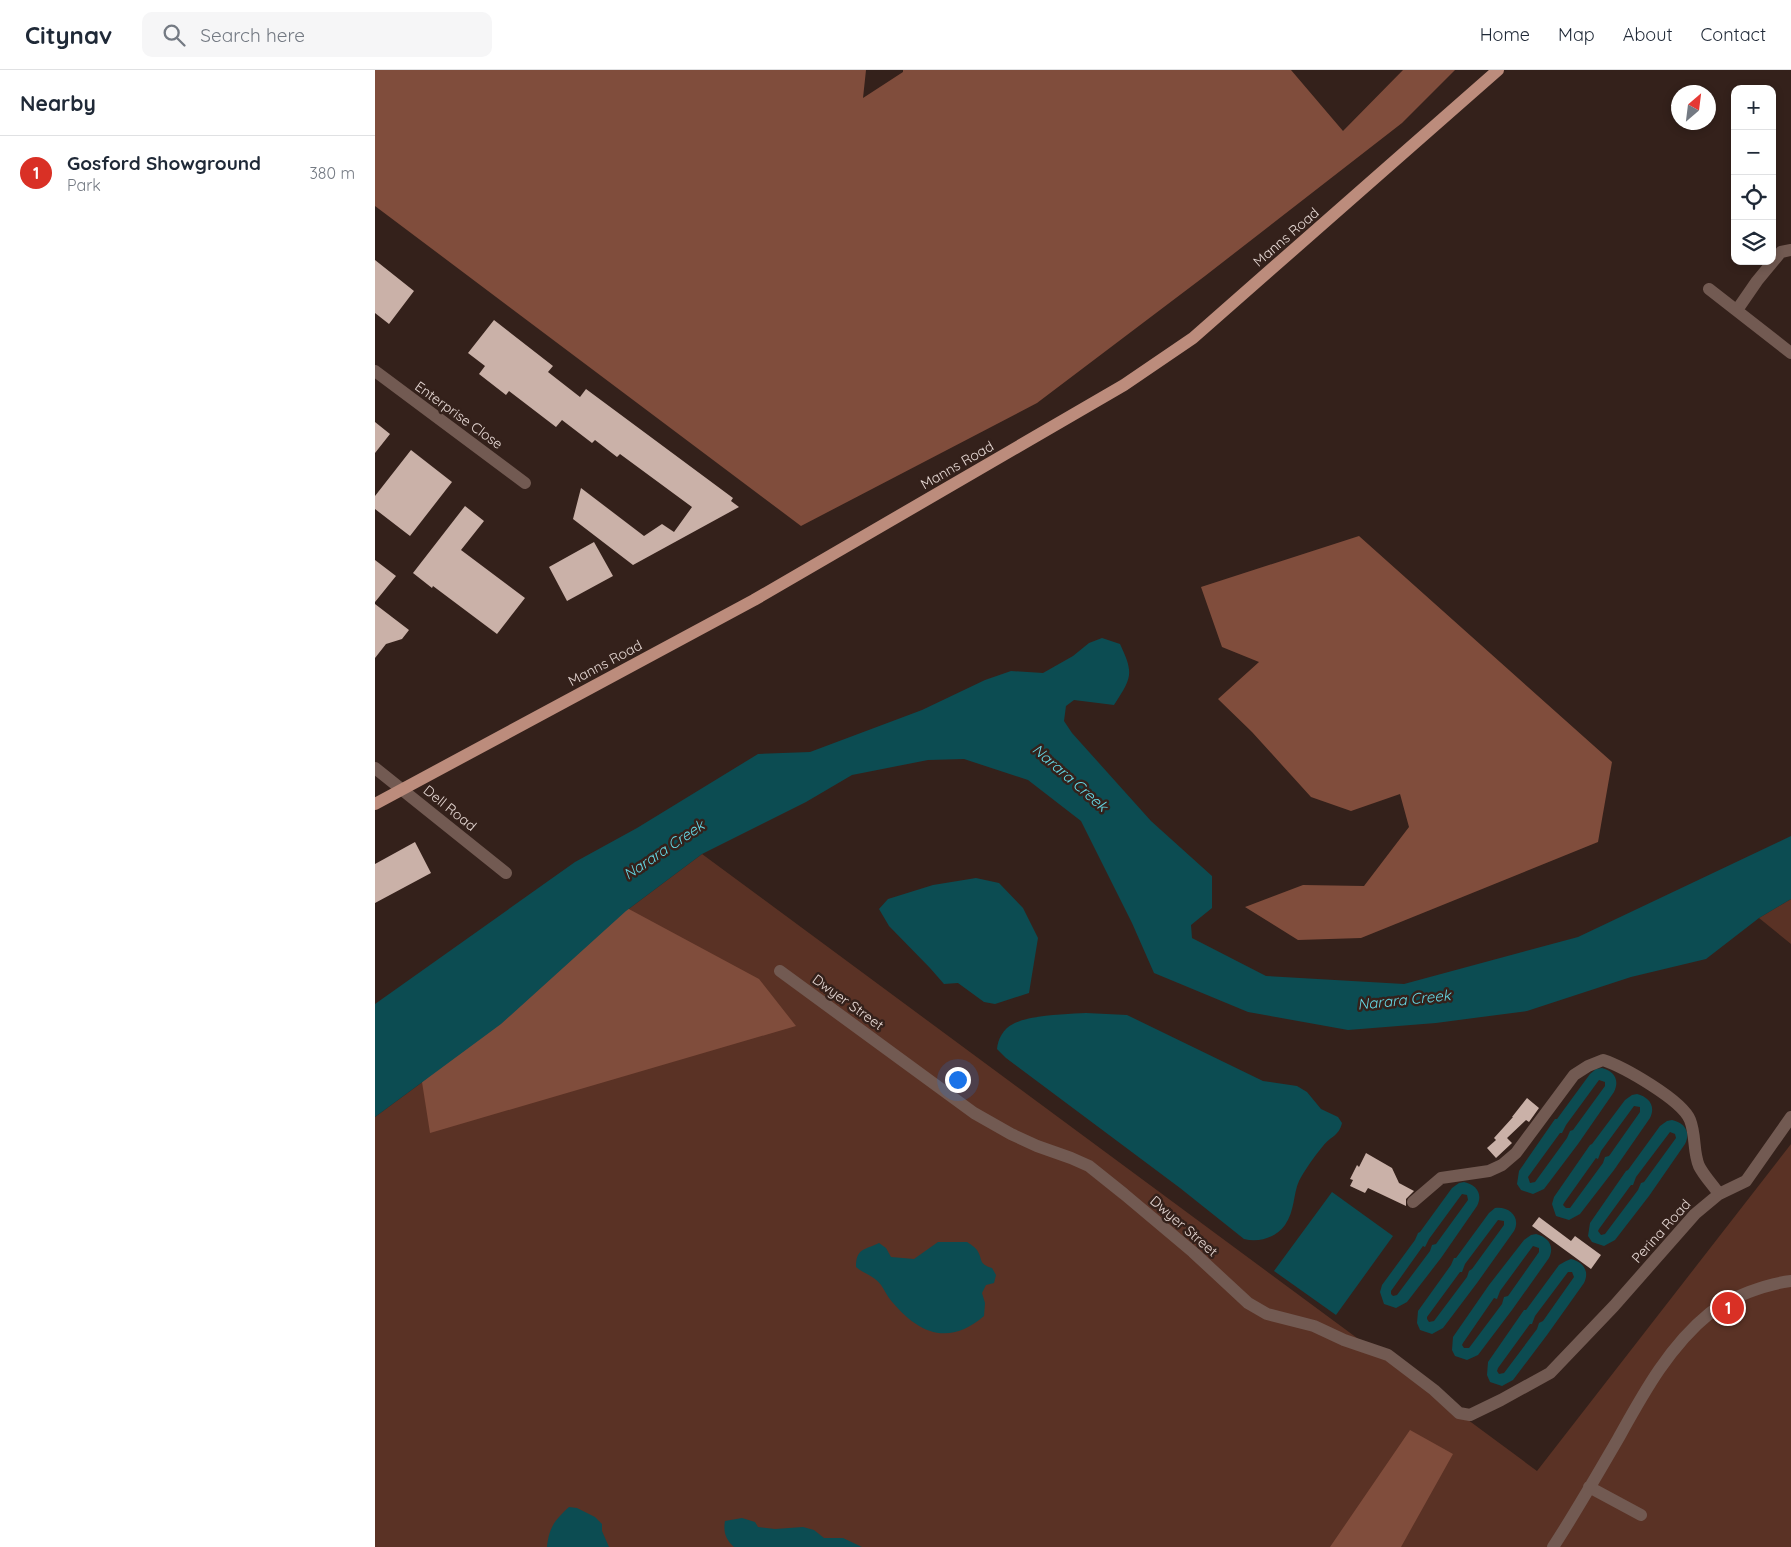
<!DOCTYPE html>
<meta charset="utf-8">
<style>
body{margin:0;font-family:Quicksand,sans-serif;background:#f6f6f7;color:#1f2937}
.controls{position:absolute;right:15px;top:15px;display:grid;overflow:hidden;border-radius:10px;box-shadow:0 2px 8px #0003}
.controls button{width:45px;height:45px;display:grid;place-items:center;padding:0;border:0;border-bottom:1px solid #e0e1e3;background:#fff;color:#1f2937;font:25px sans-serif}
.compass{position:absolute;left:1296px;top:15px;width:45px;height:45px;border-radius:50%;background:#fff;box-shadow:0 2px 8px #0003;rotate:28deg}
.you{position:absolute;left:582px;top:1009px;width:18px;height:18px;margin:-12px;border:4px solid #fff;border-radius:50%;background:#1a73e8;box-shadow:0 0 0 8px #1a73e833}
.badge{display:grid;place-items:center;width:32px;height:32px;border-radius:50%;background:#d93025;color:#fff;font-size:16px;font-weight:700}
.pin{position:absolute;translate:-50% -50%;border:2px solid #fff;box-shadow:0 1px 5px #0006}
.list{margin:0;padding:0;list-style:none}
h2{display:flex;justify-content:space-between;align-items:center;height:65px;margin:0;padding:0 20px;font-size:21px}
h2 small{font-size:16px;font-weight:400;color:#747a83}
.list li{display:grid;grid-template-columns:32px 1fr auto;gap:15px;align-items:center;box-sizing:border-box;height:75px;padding:0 20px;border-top:1px solid #e0e1e3}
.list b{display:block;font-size:19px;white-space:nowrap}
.list p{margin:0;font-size:16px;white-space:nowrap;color:#747a83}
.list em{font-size:16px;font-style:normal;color:#747a83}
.icon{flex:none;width:28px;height:28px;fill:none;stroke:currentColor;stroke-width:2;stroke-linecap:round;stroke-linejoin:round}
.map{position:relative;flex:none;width:1416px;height:1477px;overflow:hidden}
header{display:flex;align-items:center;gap:30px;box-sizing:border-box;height:70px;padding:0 25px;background:#fff;border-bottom:1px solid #e0e1e3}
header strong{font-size:24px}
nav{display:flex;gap:28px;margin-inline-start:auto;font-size:18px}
.search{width:350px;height:45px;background:#f6f6f7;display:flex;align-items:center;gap:12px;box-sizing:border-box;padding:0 18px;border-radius:10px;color:#747a83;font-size:19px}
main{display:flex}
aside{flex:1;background:#fff}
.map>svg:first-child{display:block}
</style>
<header>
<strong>Citynav</strong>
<div class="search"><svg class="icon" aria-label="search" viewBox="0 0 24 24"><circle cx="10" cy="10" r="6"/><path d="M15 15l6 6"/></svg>Search here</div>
<nav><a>Home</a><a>Map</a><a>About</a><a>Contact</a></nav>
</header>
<main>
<aside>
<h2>Nearby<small></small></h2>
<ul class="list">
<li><span class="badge">1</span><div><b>Gosford Showground</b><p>Park</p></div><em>380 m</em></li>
</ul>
</aside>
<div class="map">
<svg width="1416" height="1477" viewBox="0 0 1416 1477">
<rect width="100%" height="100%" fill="#34211b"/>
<!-- green -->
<path fill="#5a3225" d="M 327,784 L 1162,1401 L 1416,1074 L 1416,1477 L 0,1477 L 0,1047 L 126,954 L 251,841 Z
M 1416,829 L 1416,874 L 1384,848 Z"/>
<!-- forest -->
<path fill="#804d3c" d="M 0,0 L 491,0 L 488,28 L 528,2 L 528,0 L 916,0 L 968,61 L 1028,0 L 1080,0 L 1027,53 L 830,206 L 662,333 L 426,456 L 0,136 Z
M 984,466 L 1237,692 L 1223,772 L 986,868 L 923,870 L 870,837 L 928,815 L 989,816 L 1034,757 L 1025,724 L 976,741 L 936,727 L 877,662 L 843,629 L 884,592 L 847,577 L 826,517 Z
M 252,838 L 384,909 L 421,956 L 55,1063 L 47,1012 Z
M 1035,1360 L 1078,1384 L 1026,1477 L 955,1477 Z"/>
<!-- water -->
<path fill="#0c4c52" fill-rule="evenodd" d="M 727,568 L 745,574 C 759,604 757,607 739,635 L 699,630 L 691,636 L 689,651 L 697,663 L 776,751 L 837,806 L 837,838 L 816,855 L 817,868 L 891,906 L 1029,914 L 1203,867 L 1416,766 L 1416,829 L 1384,848 L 1331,889 L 1256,907 L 1152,941 L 1061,953 L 973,960 L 873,942 L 779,903 L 757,853 L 706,751 L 653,710 L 589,689 L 553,690 L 477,705 L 431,732 L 327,784 L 251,841 L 126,954 L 0,1047 L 0,934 L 200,792 L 262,758 L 383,684 L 435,682 L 547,640 L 610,610 L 636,601 L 668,603 L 698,586 L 714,573 Z
M 601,808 L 624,813 L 648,838 L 663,868 L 654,923 L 620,934 L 609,932 L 583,913 L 569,914 L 555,898 L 514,856 L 504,839 L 513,829 L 558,815 Z
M 711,943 L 752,945 L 888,1011 L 922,1016 L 932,1022 L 946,1039 L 963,1047 L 967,1053 C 964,1066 956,1066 948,1076 C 941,1084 929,1101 924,1111 C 918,1124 920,1141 910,1155 C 901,1168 883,1173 869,1169 L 805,1118 L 631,988 L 622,979 C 623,969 628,959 638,954 C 654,945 692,944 711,943 Z
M 1227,998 C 1239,1001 1245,1010 1239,1022 L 1203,1074 L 1169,1119 L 1158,1124 L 1146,1120 L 1142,1114 L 1144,1101 L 1180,1049 L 1182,1049 L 1215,1004 L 1221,999 ZM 1224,1010 L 1230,1012 L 1230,1016 L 1198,1060 L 1195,1061 L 1192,1068 L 1160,1112 L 1155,1113 L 1153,1107 L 1185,1063 L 1187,1063 L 1191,1055 Z
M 1262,1024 C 1274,1027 1281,1036 1275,1048 L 1239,1100 L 1205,1144 L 1194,1150 L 1181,1146 L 1177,1134 L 1179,1127 L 1215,1075 L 1217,1074 L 1250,1030 L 1257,1025 ZM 1259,1036 L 1265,1037 L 1265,1042 L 1234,1086 L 1230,1087 L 1228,1093 L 1195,1138 L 1191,1138 L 1188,1135 L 1189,1133 L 1221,1088 L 1223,1089 L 1226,1081 Z
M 1297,1050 C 1310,1053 1316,1062 1310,1074 L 1274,1126 L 1240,1170 L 1229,1176 L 1217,1172 L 1213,1166 L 1215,1153 L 1251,1101 L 1253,1100 L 1285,1056 L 1292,1051 ZM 1295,1062 L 1300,1064 L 1301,1068 L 1269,1112 L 1266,1113 L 1263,1120 L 1230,1164 L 1226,1165 L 1223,1161 L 1224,1159 L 1256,1115 L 1258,1115 L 1261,1107 Z
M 1089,1112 C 1102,1115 1108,1124 1102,1136 L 1066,1188 L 1032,1232 L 1021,1238 L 1009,1234 L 1005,1222 L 1007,1215 L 1040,1170 L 1043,1163 L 1045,1162 L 1077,1118 L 1084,1113 ZM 1087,1124 L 1092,1125 L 1093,1130 L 1061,1174 L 1057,1175 L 1055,1181 L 1022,1225 L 1018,1226 L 1016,1224 L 1016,1221 L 1048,1176 L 1050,1177 L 1054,1169 Z
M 957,1122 L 1018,1166 L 961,1245 L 899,1201 Z
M 1120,1138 C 1135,1136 1146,1148 1139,1161 L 1102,1213 L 1068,1258 L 1057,1264 L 1045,1260 L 1042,1253 L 1043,1241 L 1076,1195 L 1079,1188 L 1081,1188 L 1114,1143 ZM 1123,1150 L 1129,1151 L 1129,1155 L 1097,1199 L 1094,1201 L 1092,1207 L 1059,1251 L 1054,1252 L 1052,1249 L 1052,1247 L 1085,1202 L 1087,1202 L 1090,1194 Z
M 1161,1164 C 1173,1167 1180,1176 1174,1188 L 1137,1240 L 1103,1285 L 1092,1290 L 1080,1286 L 1077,1280 L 1078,1267 L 1114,1215 L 1149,1170 L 1156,1165 ZM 1158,1176 L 1164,1178 L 1164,1182 L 1133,1226 L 1129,1227 L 1127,1234 L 1094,1278 L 1089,1278 L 1087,1275 L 1088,1273 L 1119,1228 L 1122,1229 L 1125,1221 Z
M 563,1172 L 592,1172 C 595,1174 600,1177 602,1180 C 608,1189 603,1194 617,1198 L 621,1205 L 619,1213 L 611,1215 L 607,1223 L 610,1233 L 609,1246 C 572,1278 541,1262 514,1228 C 511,1224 509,1219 506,1215 C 500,1206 489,1204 481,1197 C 481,1178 490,1180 504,1173 L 511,1178 L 516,1187 L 539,1189 Z
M 1196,1189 C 1208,1192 1215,1201 1209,1213 L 1172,1265 L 1138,1310 L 1127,1316 L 1115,1312 L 1112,1305 L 1113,1292 L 1149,1240 L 1151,1240 L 1184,1195 L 1191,1191 ZM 1193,1202 L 1197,1202 L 1199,1207 L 1168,1251 L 1164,1253 L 1162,1259 L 1129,1303 L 1124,1304 L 1122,1301 L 1123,1298 L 1155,1254 L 1157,1254 L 1160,1246 Z
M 194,1437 L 202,1438 L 220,1447 L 227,1454 L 227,1461 L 234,1477 L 172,1477 C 174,1457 180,1450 194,1437 Z
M 367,1448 L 380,1452 L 383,1457 L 400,1459 L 428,1457 L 439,1460 L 449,1468 L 468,1468 L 487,1477 L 359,1477 C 351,1470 348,1462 350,1451 Z"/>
<!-- building -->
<path fill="#cab1a8" d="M 0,190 L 39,221 L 14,254 L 0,243 Z
M 119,250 L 178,296 L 173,302 L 205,327 L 211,319 L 358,428 L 356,431 L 364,437 L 258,495 L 198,449 L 206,418 L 269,466 L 287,454 L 299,462 L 317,437 L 245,384 L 242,387 L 220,370 L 217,373 L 187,350 L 181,357 L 134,321 L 131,325 L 104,304 L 110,296 L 93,283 Z
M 0,352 L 15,364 L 0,383 Z
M 36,380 L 77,412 L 35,466 L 0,439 L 0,426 Z
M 90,436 L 109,451 L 86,480 L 150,528 L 122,564 L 58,516 L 57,518 L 38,503 Z
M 219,472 L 238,506 L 192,531 L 174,497 Z
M 0,490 L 21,506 L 0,532 Z
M 0,534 L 34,560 L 27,569 L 11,574 L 0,588 Z
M 40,772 L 56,803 L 0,833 L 0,794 Z
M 1152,1028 L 1164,1038 L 1154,1052 L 1151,1050 L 1132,1068 L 1137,1073 L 1121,1088 L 1112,1078 L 1121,1070 L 1119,1068 L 1138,1047 L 1137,1047 Z
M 991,1083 L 1017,1098 L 1024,1113 L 1039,1121 L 1031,1129 L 1031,1136 L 993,1118 L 990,1123 L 975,1116 L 978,1110 L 975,1109 L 982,1095 L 984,1097 Z
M 1164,1147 L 1196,1171 L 1200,1166 L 1226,1185 L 1216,1199 L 1157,1156 Z"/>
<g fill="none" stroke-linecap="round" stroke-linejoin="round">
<!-- minor -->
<path stroke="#725a52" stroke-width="12" d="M 1334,219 L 1416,283
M 1362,240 L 1382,211 L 1406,182 L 1416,180
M 0,301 L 150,413
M 0,698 L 131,803
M 405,901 L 599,1043 L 636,1064 L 662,1076 L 696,1088 L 714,1096 L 749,1124 L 818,1182 L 873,1233 L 892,1244 L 939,1256 L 969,1270 L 1013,1285 L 1059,1320 L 1084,1343 L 1095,1345 L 1126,1330 L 1175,1303 L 1239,1236 L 1320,1144 L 1344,1124 L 1371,1111 L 1416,1047
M 1038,1132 L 1066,1108 L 1114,1101 L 1127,1095 L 1141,1083 L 1199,1005 L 1213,996 L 1228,990 C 1249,997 1307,1030 1315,1050 C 1321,1065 1318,1082 1324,1096 C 1329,1106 1338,1115 1344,1124
M 1214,1417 L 1266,1445
M 1178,1477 C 1201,1442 1222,1405 1243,1369 C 1268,1324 1294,1276 1335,1243 C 1355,1227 1391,1214 1416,1211"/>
<!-- major -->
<path stroke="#bc8c7c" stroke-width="12" d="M 0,734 L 379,530 L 749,315 L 818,268 L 1123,0"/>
</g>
<g text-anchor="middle" stroke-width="5" stroke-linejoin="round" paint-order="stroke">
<!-- street labels -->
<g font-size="14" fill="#e7d9d5" stroke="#34211b">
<text transform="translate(911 167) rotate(-41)" y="5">Manns Road</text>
<text transform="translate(84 345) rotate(36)" y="5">Enterprise Close</text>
<text transform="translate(582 395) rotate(-30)" y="5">Manns Road</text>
<text transform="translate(230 593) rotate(-28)" y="5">Manns Road</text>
<text transform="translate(75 738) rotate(39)" y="5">Dell Road</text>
<text transform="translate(473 932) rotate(36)" y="5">Dwyer Street</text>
<text transform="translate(809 1156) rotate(41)" y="5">Dwyer Street</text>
<text transform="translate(1286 1161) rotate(-48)" y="5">Perina Road</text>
</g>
<!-- water labels -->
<g font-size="15" font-style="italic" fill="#65d8e5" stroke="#34211b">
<text transform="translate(695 708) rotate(41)" y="5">Narara Creek</text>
<text transform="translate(289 780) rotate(-34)" y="5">Narara Creek</text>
<text transform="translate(1029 930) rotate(-6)" y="5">Narara Creek</text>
</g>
</g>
</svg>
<div class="controls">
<button>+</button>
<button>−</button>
<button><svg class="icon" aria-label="locate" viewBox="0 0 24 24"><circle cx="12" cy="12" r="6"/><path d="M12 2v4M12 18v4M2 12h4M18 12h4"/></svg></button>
<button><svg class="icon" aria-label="layers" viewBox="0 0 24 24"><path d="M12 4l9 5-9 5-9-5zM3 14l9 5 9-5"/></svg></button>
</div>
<svg class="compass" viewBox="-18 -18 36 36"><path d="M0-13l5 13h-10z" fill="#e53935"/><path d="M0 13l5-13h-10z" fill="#747a83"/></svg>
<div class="you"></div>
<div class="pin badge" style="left:1353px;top:1238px">1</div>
</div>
</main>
